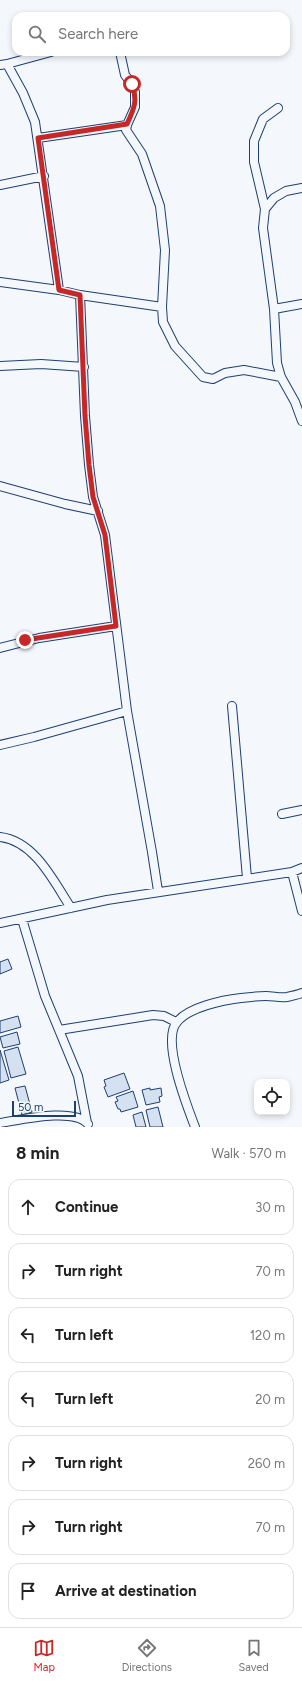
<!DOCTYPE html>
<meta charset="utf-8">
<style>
body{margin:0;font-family:Figtree,sans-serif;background:#f6f6f6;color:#222}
.controls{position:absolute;right:12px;bottom:12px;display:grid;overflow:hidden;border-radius:8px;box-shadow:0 2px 6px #0003}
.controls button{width:36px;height:36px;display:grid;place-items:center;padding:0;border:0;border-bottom:1px solid #e0e0e0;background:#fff;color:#222;font:20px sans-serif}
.scale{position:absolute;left:12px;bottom:10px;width:64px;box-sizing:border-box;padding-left:4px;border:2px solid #1d3f73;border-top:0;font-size:11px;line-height:14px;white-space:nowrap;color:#1d3f73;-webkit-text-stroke:3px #f4f7fb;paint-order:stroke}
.stop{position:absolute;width:12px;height:12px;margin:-9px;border:3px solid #c62828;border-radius:50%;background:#fff}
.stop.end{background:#c62828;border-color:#fff;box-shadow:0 1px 4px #0008}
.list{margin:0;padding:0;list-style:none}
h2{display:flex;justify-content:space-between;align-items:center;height:52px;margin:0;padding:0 16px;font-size:17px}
h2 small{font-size:13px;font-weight:400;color:#767676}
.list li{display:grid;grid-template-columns:26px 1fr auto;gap:12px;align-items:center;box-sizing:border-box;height:56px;margin:0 8px 8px;padding:0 8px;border:1px solid #e0e0e0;border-radius:12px}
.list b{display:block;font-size:15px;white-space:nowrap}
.list em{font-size:13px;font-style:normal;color:#767676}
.icon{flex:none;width:22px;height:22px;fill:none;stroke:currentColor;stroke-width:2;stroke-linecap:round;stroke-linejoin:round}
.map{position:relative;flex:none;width:302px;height:1127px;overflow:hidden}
.search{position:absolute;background:#fff;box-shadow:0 2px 6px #0003;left:12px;right:12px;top:12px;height:44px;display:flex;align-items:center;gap:10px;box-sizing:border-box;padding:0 14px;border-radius:12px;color:#767676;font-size:15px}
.sheet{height:500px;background:#fff}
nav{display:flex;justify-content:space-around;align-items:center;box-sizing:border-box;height:56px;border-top:1px solid #e0e0e0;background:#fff;font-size:11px;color:#767676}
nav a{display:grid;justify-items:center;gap:2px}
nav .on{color:#c62828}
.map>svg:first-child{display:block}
</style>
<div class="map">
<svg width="302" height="1127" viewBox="0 0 302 1127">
<rect width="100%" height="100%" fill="#f4f7fb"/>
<!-- building -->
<path fill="#d5e0f0" stroke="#1d3f73" d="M 8,959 L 12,969 L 0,974 L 0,962 Z
M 18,1016 L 21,1027 L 0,1033 L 0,1021 Z
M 17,1032 L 20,1044 L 3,1048 L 0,1037 Z
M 18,1047 L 26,1074 L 11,1078 L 4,1051 Z
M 0,1050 L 9,1080 L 0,1083 Z
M 124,1073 L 130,1089 L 108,1097 L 104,1087 L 106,1086 L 104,1080 Z
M 25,1086 L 32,1112 L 22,1115 L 15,1088 Z
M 150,1088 L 150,1090 L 161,1088 L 162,1096 L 159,1097 L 160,1102 L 146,1105 L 142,1090 Z
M 133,1091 L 138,1107 L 121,1112 L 120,1109 L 118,1109 L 115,1102 L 118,1101 L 116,1097 Z
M 158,1107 L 163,1127 L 150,1127 L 146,1110 Z
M 142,1112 L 146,1127 L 136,1127 L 133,1115 Z"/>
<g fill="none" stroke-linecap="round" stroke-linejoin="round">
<defs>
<path id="minor" d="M 120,52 L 125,75 L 132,84 L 135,92 L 135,107 L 127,125 L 126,130 L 142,154 L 160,206 L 165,250 L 162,307 L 163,322 L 175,346 L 203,377 L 213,379 L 225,373 L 244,370 L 281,377
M 7,64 L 51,52
M 0,65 L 7,64 L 23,93 L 35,122 L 59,290
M 38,138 L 127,125
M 0,185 L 44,176
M 302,188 L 286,191 L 274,198 L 265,209 L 263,228 L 274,309 L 277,363 L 281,377 L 295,402 L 302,421
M 265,209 L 254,162 L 254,141 L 263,119 L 278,108
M 0,282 L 59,290 L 80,295 L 85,416 L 89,465 L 93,497 L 105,535 L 127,711 L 152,852 L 158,891
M 80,295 L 162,307
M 274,309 L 302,304
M 0,366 L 41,364 L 84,367
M 0,486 L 65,504 L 98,511
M 0,648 L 39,638 L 116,626
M 232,706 L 247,878
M 0,745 L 34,737 L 127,711
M 282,814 L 302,810
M 0,837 C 35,841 54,882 71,908
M 292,872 L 302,911
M 22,919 L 45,996 L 78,1076 L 87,1123
M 0,923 L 107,900 L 292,872 L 302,868
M 59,1030 L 153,1015 L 164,1016 L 176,1022
M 0,1123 C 20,1120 74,1107 88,1124
M 195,1127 C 187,1106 161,1040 177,1022 C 189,1007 223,1000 241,998 C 249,997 258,996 266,996 C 273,996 280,998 287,997 C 292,996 297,995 302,993"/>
</defs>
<!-- minor casing -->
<use href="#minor" stroke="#1d3f73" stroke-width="10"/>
<!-- minor -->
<use href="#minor" stroke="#f4f7fb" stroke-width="8"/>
</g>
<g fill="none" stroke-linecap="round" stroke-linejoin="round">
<!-- route -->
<path stroke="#c62828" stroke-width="5" d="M 25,640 L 116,626 L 105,535 L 93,497 L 89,465 L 85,416 L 80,295 L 59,290 L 38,138 L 127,124 C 134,109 138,101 132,84"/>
</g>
</svg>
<div class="controls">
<button><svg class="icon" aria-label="locate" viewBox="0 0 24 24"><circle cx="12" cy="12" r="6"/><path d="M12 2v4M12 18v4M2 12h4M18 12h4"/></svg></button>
</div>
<div class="scale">50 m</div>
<div class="stop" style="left:132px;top:84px"></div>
<div class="stop end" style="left:25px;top:640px"></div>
<div class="search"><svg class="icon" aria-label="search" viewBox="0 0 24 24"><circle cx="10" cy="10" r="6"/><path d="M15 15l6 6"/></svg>Search here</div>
</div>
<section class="sheet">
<h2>8 min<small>Walk · 570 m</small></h2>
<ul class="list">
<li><svg class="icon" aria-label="ahead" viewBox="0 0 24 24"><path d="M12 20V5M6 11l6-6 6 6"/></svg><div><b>Continue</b></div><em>30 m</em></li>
<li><svg class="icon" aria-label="right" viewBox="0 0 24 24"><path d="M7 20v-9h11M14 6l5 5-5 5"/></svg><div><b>Turn right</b></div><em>70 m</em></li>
<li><svg class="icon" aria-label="left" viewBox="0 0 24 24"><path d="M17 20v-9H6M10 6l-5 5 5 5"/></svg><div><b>Turn left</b></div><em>120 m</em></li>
<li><svg class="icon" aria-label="left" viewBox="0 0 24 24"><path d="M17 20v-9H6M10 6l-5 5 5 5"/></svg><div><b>Turn left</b></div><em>20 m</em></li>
<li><svg class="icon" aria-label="right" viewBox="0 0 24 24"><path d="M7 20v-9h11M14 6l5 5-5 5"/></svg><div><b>Turn right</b></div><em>260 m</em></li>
<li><svg class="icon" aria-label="right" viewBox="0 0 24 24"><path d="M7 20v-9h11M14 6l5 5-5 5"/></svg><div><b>Turn right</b></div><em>70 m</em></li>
<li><svg class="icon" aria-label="arrive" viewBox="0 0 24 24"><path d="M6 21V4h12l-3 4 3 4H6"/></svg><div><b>Arrive at destination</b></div></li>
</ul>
</section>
<nav>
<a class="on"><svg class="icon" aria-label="map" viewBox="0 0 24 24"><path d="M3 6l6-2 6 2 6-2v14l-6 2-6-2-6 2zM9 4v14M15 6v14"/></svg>Map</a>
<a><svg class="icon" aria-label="directions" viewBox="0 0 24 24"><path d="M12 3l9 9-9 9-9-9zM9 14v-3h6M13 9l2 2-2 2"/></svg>Directions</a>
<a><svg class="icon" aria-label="saved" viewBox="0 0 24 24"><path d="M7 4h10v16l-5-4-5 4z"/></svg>Saved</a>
</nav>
